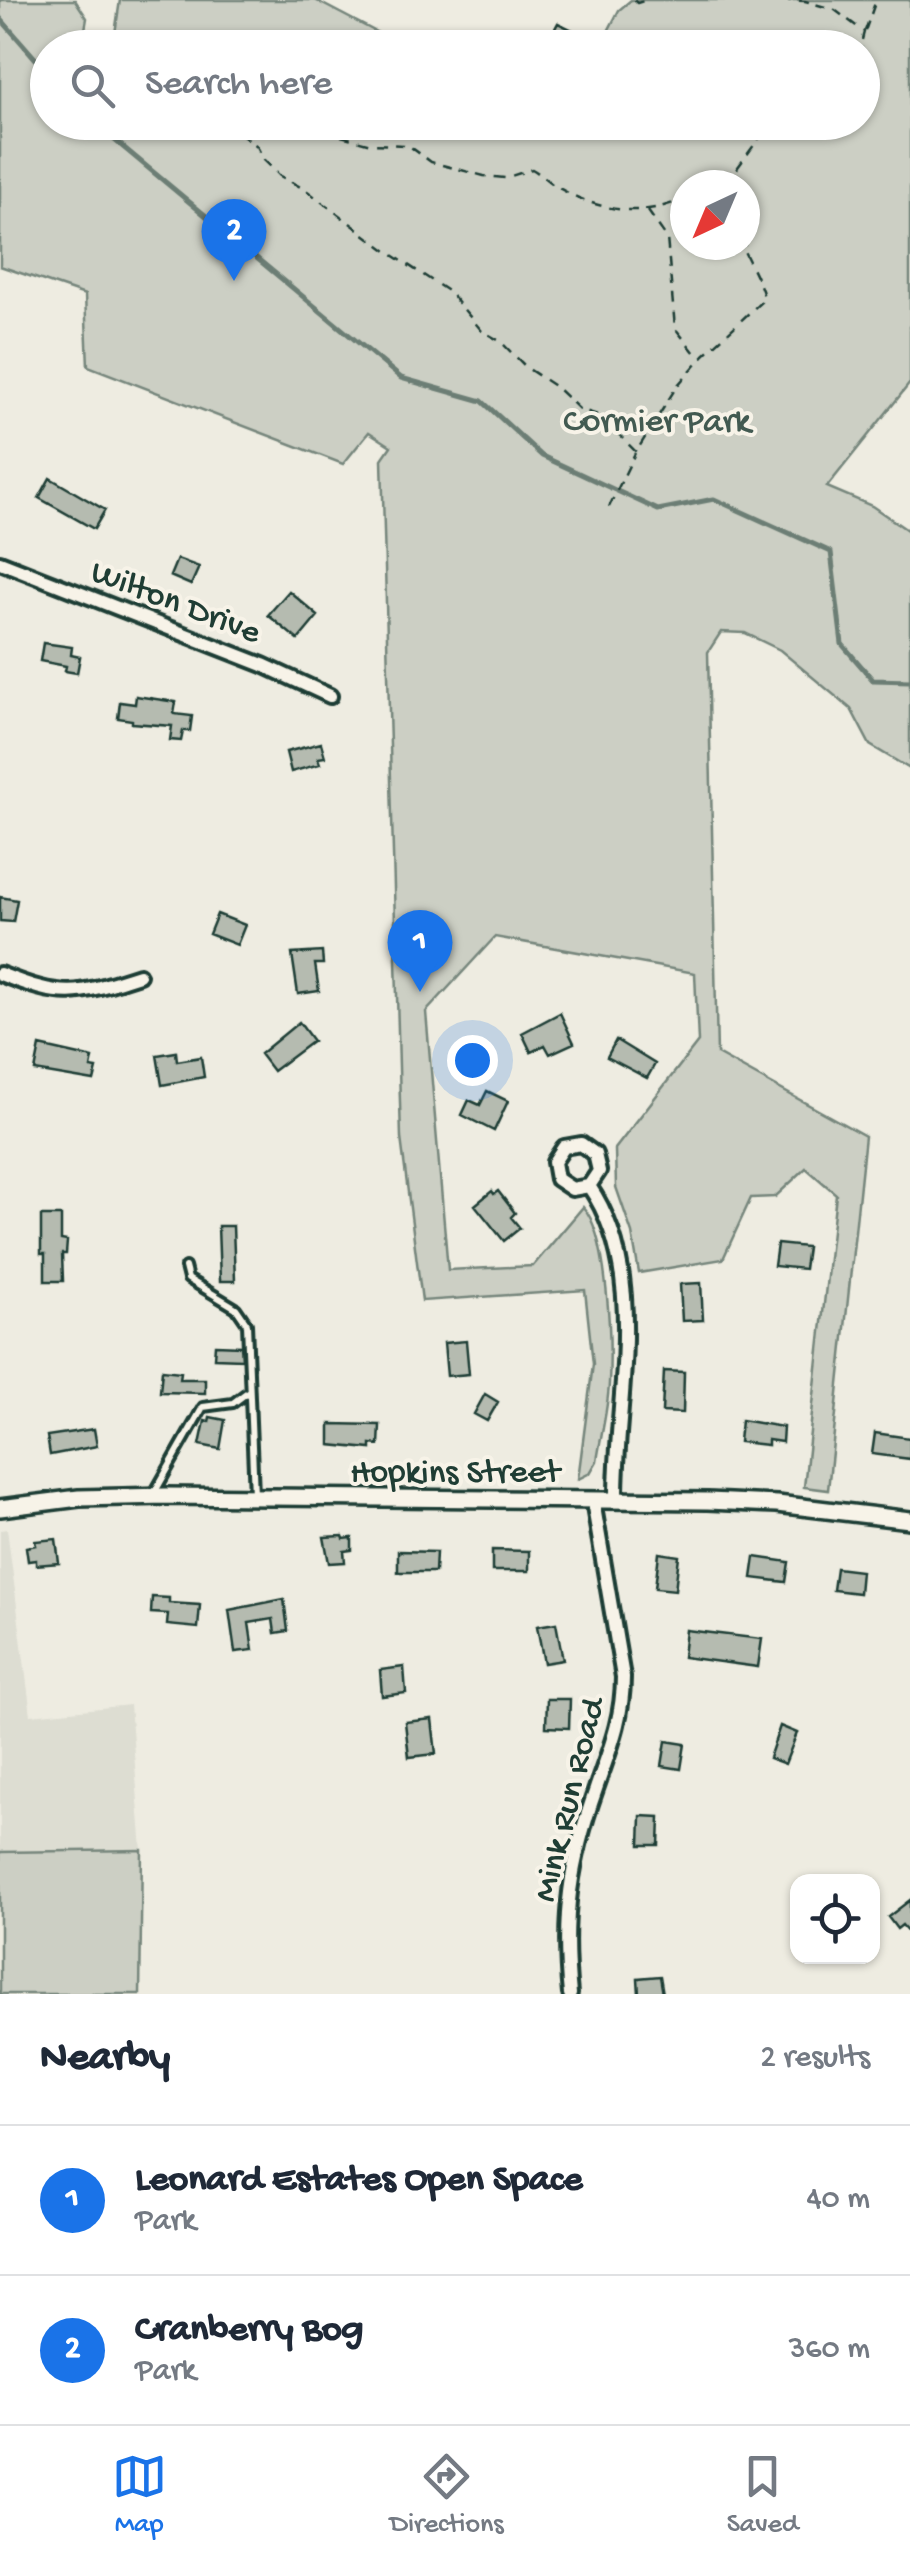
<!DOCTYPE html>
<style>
body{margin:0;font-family:"Gochi Hand",sans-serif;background:#f2f2f3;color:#1f2937}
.controls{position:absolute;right:30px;bottom:30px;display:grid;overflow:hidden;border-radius:20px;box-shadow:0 2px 8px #0004}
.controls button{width:90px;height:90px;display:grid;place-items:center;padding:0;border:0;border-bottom:2px solid #e0e1e3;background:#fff;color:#1f2937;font:50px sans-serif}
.compass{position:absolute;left:670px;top:170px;width:90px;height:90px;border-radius:50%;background:#fff;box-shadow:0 2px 8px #0004;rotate:224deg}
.you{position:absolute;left:472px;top:1060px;width:35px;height:35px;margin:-25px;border:8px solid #fff;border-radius:50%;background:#1a73e8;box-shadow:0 0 0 15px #1a73e833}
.badge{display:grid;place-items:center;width:65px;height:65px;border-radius:50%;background:#1a73e8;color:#fff;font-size:32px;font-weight:700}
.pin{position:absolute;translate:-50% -82px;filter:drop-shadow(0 2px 5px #0008)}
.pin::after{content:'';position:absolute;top:52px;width:35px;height:30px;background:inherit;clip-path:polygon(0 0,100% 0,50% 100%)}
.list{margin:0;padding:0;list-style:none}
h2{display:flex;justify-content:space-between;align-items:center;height:130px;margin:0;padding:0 40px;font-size:42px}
h2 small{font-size:32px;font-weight:400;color:#747a83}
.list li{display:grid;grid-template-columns:65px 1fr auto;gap:30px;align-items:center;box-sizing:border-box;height:150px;padding:0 40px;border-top:2px solid #e0e1e3}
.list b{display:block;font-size:38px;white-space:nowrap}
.list p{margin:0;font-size:32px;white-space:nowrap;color:#747a83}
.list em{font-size:32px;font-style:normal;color:#747a83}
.icon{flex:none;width:55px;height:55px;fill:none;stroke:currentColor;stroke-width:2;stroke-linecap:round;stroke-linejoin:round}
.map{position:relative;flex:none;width:910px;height:1994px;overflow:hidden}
.search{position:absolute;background:#fff;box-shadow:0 2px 8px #0004;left:30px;right:30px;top:30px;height:110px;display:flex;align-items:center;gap:25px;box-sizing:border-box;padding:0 35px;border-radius:55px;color:#747a83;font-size:38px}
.sheet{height:430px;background:#fff}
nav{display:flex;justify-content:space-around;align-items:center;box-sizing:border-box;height:140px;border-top:2px solid #e0e1e3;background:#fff;font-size:28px;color:#747a83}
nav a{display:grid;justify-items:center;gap:5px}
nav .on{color:#1a73e8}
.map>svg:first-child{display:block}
</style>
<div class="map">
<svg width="910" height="1994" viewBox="0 0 910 1994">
<rect width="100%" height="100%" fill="#eeece1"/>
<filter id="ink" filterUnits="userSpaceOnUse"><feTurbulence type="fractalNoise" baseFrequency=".01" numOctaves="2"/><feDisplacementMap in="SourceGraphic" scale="20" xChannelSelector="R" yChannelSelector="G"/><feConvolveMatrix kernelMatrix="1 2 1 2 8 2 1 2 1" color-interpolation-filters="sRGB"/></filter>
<g filter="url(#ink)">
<!-- built -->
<path fill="#ddddd2" d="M 7,1529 L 31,1715 L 130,1705 L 142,1850 L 0,1852 L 0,1530 Z"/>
<!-- green -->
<path fill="#cccfc4" stroke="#76867c" stroke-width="2.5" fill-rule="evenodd" d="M 0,0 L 75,0 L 87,18 L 82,47 L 48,48 L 48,122 L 547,122 L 559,129 L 562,122 L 862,122 L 862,48 L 600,47 L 619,10 L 631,0 L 910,0 L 910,383 L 827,487 L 872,506 L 910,532 L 910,769 L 870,745 L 851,709 L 780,650 L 745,633 L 721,632 L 708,652 L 717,1054 L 865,1136 L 828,1490 L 804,1487 L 836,1194 L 806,1168 L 775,1197 L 751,1198 L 723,1259 L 639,1273 L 632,1233 L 616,1187 L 615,1149 L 698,1042 L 695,973 L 495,937 L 426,1012 L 448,1270 L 533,1266 L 583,1207 C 609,1235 611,1344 609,1383 C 608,1409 601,1435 597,1461 L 590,1473 L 578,1479 L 593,1364 L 585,1290 L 422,1301 L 401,1138 L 382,459 L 391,446 L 369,432 L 343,464 L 88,366 L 85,295 L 0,266 ZM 685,185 L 745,185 L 745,245 L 685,245 Z
M 120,0 L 315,0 L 405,47 L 113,47 Z
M 142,1850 L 140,1994 L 0,1994 L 0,1852 Z"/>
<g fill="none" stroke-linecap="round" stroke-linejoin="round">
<!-- stream -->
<path stroke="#6c7e74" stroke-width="5" d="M 0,18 L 48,73
M 93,122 L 401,378 L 482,401 L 542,456 L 658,510 L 714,499 L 831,552 L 842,644 L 873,680 L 910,681"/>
</g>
<!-- building -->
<path fill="#b5bbb0" stroke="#1f3d34" stroke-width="2.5" d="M 558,23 L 579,33 L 572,48 L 550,38 Z
M 50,478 L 105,510 L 94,529 L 39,498 Z
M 177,559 L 199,567 L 191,585 L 170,576 Z
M 289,591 L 318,616 L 298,640 L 268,615 Z
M 43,643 L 72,647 L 71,655 L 80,657 L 77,673 L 65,671 L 66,666 L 40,661 Z
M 136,696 L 176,702 L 174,714 L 192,716 L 190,731 L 183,731 L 181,741 L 170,740 L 172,726 L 132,723 L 132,720 L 118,718 L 120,702 L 135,704 Z
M 321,743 L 325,757 L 318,758 L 320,764 L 291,772 L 286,752 Z
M 0,897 L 17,900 L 13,922 L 0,921 Z
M 217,914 L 245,925 L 237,945 L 209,934 Z
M 322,952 L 323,964 L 315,964 L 319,991 L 298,994 L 292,954 Z
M 560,1013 L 574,1043 L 550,1054 L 545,1045 L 531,1052 L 522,1033 Z
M 299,1022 L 313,1041 L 273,1071 L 260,1054 Z
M 616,1040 L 655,1064 L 647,1078 L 607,1057 Z
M 40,1046 L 93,1058 L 91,1068 L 97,1069 L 94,1081 L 35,1071 Z
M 176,1052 L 177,1061 L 201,1057 L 204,1077 L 162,1085 L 157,1055 Z
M 487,1091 L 508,1101 L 494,1131 L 462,1115 L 469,1100 L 480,1105 Z
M 492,1191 L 494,1194 L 498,1191 L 515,1213 L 511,1217 L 520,1228 L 504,1241 L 475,1205 Z
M 41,1216 L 61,1216 L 61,1240 L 67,1241 L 66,1254 L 62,1254 L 63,1281 L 45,1281 L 45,1254 L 41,1254 Z
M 218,1226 L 233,1226 L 235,1281 L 220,1281 Z
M 777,1244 L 807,1247 L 804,1269 L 774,1266 Z
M 701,1283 L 703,1320 L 682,1321 L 680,1284 Z
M 466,1341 L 469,1374 L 447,1376 L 444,1343 Z
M 215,1345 L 241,1346 L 242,1359 L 214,1358 Z
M 162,1370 L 181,1372 L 180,1379 L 205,1379 L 205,1393 L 160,1392 Z
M 664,1371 L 684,1372 L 683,1413 L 662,1412 Z
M 485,1394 L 498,1402 L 487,1421 L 474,1414 Z
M 210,1417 L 225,1420 L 220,1449 L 200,1445 L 205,1421 L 209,1422 Z
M 741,1420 L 783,1427 L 782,1442 L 768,1440 L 768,1445 L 739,1442 Z
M 330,1424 L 380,1425 L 379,1445 L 371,1444 L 371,1449 L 330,1445 Z
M 94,1429 L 97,1446 L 50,1455 L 47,1436 Z
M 875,1433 L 910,1438 L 910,1459 L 872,1454 Z
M 343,1536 L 344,1539 L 352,1538 L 352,1550 L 344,1551 L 345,1562 L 329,1563 L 324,1537 Z
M 56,1539 L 59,1563 L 36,1565 L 36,1560 L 28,1561 L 26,1547 L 36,1545 L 35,1541 Z
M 492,1550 L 529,1551 L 529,1571 L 492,1571 Z
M 398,1551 L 436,1552 L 435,1572 L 398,1572 Z
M 659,1553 L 679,1556 L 675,1590 L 655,1588 Z
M 755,1557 L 789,1562 L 786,1582 L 752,1578 Z
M 836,1568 L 861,1571 L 859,1593 L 833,1590 Z
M 152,1597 L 169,1598 L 169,1603 L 200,1605 L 198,1628 L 167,1625 L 168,1614 L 151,1613 Z
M 284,1599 L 288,1631 L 275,1633 L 273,1619 L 249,1623 L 253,1650 L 235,1652 L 229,1610 Z
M 556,1623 L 563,1660 L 544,1663 L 537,1626 Z
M 686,1630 L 762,1639 L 758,1667 L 683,1657 Z
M 404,1667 L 406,1693 L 382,1696 L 380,1670 Z
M 547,1699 L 570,1699 L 569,1728 L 546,1727 Z
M 432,1719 L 436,1754 L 409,1757 L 405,1722 Z
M 780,1726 L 797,1733 L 785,1764 L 769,1758 Z
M 666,1741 L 685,1744 L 681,1769 L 662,1766 Z
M 641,1816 L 660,1817 L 659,1845 L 640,1845 Z
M 910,1900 L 910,1934 L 902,1925 L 897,1929 L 888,1917 Z
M 660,1976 L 663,1994 L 639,1994 L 638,1978 Z"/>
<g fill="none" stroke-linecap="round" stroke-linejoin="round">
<defs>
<path id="service" d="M 185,1267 L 188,1279 L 236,1308 L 247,1324 L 254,1495
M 153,1495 L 203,1407 L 233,1403 L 249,1391"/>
<path id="minor" d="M 0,562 L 263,665 L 330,696
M 0,974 C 64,999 74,996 139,975
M 589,1186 L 599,1171 L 595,1154 L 581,1144 L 564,1147 L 554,1162 L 557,1179 L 572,1189 L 589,1186 C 650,1275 615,1399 616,1500
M 570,1994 C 562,1917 570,1862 596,1789 C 609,1751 623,1719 623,1677 L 593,1501"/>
<path id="tertiary" d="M 0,1508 L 79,1498 L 166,1496 L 708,1501 L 777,1504 L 910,1520"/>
</defs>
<!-- service casing -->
<use href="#service" stroke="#1f3d34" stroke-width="14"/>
<!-- minor casing -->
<use href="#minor" stroke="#1f3d34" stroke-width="20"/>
<!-- tertiary casing -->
<use href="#tertiary" stroke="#1f3d34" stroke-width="22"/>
<!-- path -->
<path stroke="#1f3d34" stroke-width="2.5" stroke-dasharray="10 8" stroke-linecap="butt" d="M 634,0 L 637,3 L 647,0
M 763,0 L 805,1 L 835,10 L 864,32 L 860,48
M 865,31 L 876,0
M 226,122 L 257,146 L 264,160 L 280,176 L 306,190 L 387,251 L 449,292 L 482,331 L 500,341 L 527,368 L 556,387 L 579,409 L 601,416 L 636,452 L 677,386 L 704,355 L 764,299 C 764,289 747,258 741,245
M 233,122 L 266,122
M 289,122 L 371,144 L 408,145 L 431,162 L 484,176 L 505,178 L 532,169 C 541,174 548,182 557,187 C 599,211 641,219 685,198
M 80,123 L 81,122
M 710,185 L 732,177
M 729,185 L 738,167 L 771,122
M 648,211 L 667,238 L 675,328 L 699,358
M 609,507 L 635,453"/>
<!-- service -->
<use href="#service" stroke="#f7f3e8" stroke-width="6"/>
<!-- minor -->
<use href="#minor" stroke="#f7f3e8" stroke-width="12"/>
<!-- tertiary -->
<use href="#tertiary" stroke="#f7f3e8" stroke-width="15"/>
</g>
</g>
<g text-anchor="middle" stroke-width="8" stroke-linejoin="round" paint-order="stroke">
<!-- park labels -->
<g font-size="35" fill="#425a51" stroke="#f7f3e8">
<text x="657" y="430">Cormier Park</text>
</g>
<!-- street labels -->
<g font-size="35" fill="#1f3d34" stroke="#f7f3e8">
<text transform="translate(177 599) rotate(21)" y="12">Wilton Drive</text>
<text x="455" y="1481">Hopkins Street</text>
<text transform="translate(566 1799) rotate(-76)" y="12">Mink Run Road</text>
</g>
</g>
</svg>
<div class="controls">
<button><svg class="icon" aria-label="locate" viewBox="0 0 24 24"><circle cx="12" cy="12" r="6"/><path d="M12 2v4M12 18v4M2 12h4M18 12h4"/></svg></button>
</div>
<svg class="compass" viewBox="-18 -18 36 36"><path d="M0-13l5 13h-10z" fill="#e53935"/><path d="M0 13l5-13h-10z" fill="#747a83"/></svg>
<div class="you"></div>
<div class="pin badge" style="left:420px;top:992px">1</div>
<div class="pin badge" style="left:234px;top:281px">2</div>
<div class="search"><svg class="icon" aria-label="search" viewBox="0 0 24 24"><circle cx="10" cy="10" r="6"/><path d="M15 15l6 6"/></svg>Search here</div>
</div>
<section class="sheet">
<h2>Nearby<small>2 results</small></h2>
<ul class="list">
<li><span class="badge">1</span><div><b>Leonard Estates Open Space</b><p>Park</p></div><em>40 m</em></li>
<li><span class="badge">2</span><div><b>Cranberry Bog</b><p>Park</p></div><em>360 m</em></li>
</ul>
</section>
<nav>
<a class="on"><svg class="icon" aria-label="map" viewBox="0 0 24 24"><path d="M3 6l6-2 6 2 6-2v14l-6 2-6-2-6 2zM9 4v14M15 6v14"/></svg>Map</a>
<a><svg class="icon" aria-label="directions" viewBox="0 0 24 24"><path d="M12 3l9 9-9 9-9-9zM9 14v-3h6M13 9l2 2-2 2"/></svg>Directions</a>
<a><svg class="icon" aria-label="saved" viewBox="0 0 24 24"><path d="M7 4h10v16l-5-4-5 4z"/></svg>Saved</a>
</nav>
